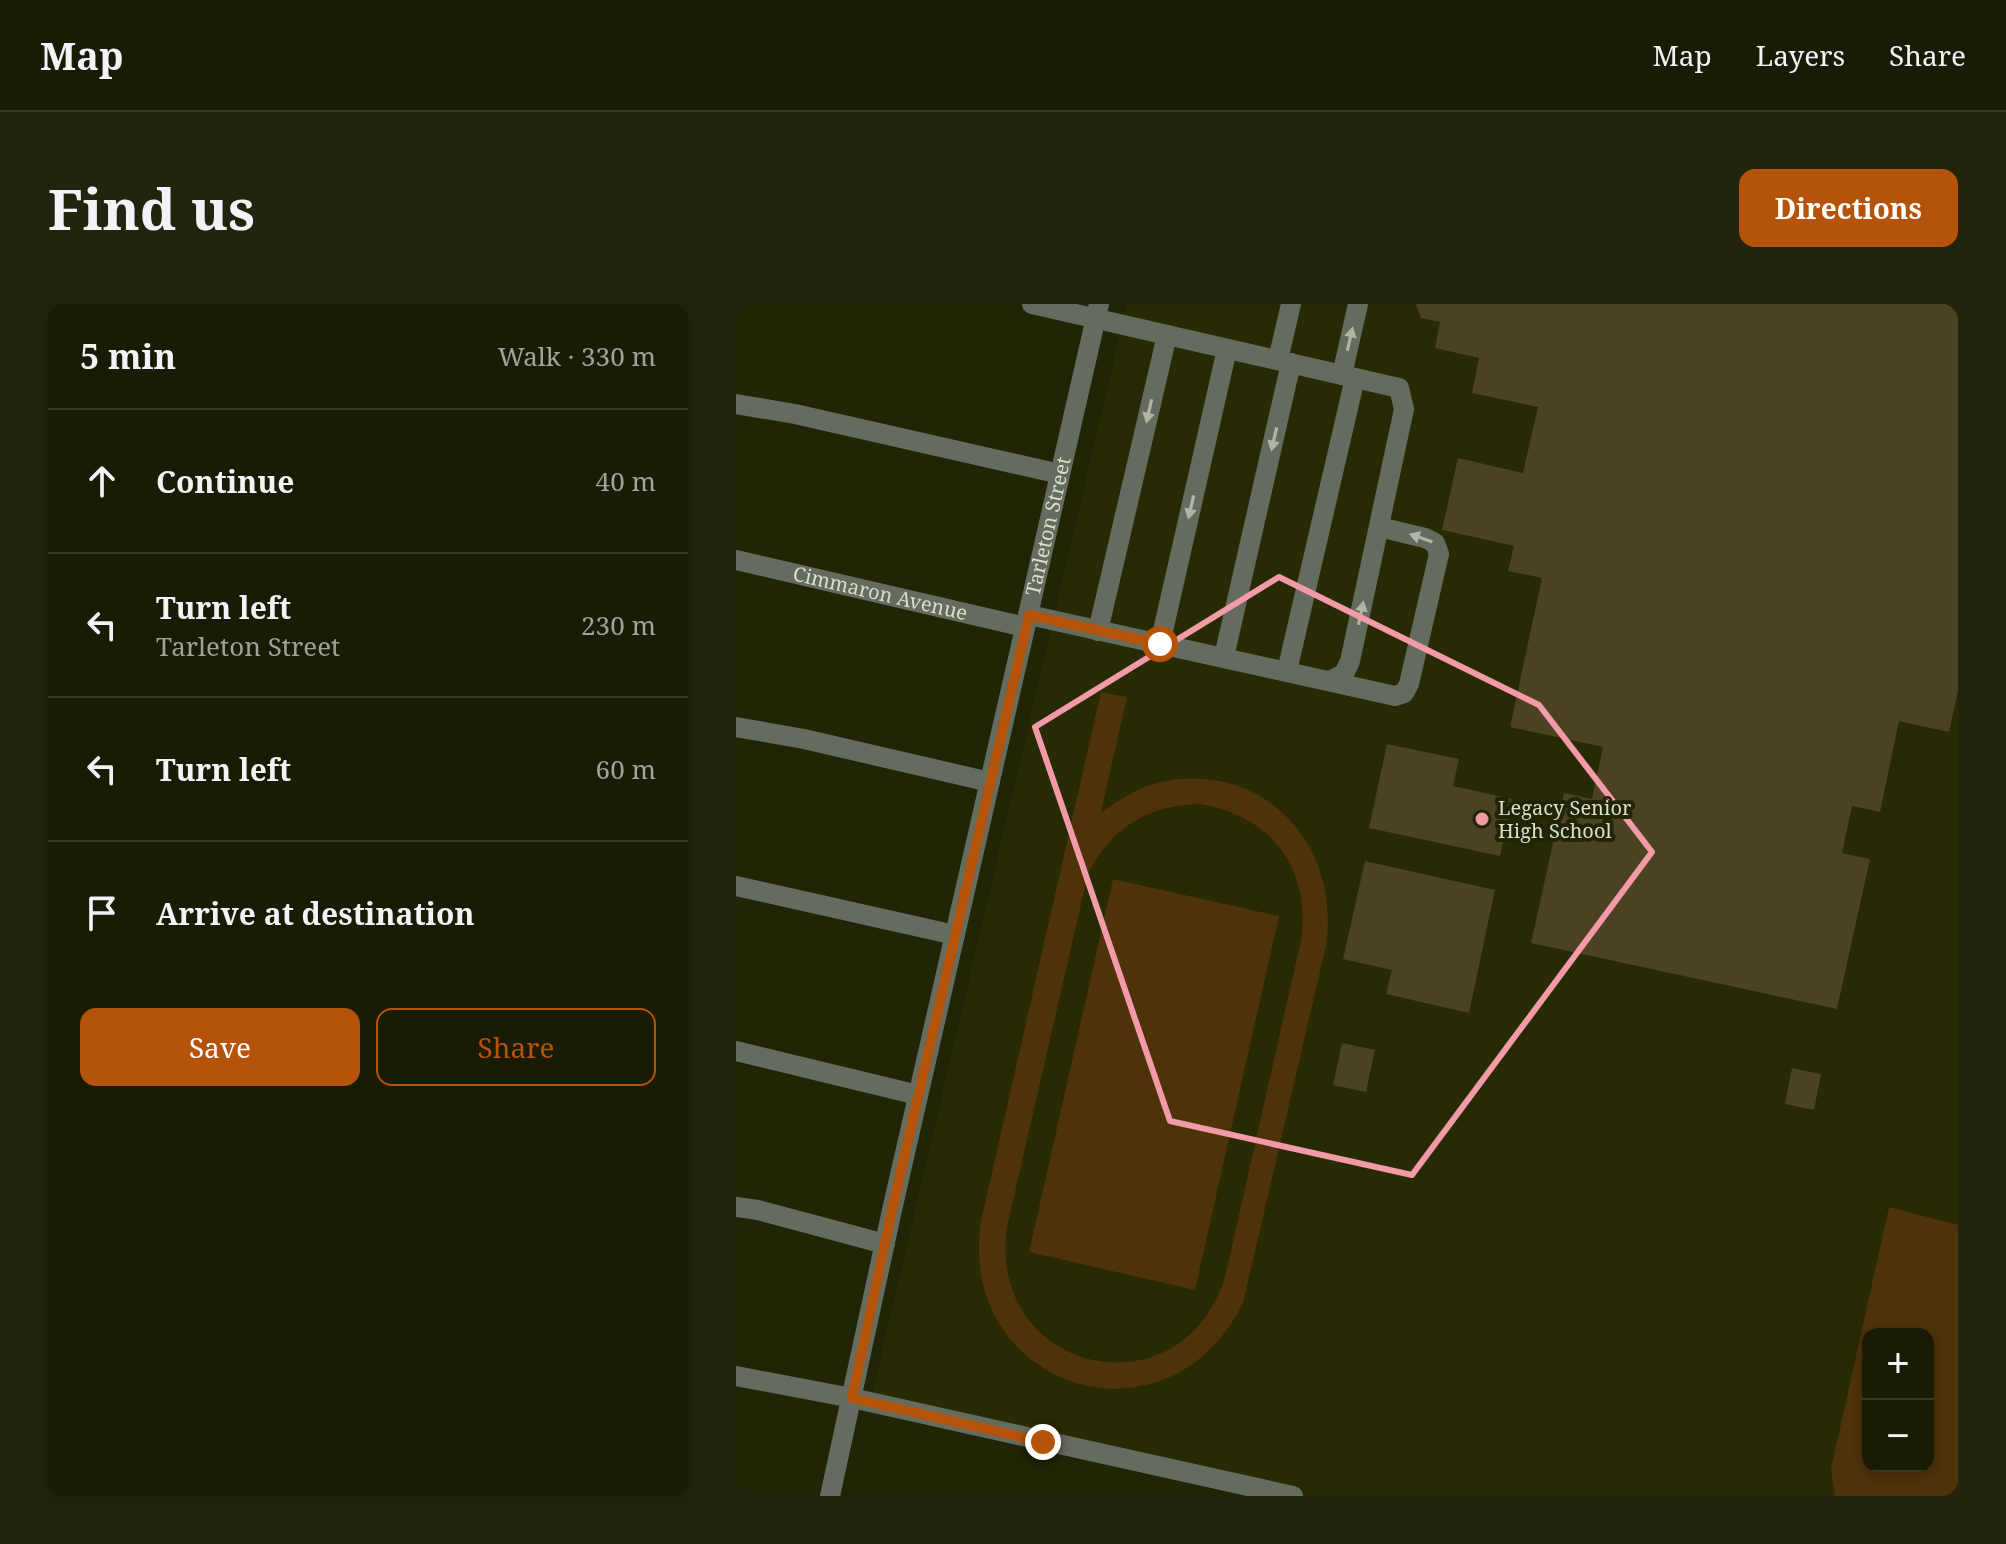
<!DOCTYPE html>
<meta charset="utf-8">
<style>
body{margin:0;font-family:"Noto Serif",serif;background:#23240e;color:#f1f3f6}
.controls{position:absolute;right:24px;bottom:24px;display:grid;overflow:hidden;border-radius:16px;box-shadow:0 4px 12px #0003}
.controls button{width:72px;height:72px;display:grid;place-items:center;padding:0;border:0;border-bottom:2px solid #383926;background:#1a1b04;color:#f1f3f6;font:40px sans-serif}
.stop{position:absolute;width:24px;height:24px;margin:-18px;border:6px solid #b45309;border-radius:50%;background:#fff}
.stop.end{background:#b45309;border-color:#fff;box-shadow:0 2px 8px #0008}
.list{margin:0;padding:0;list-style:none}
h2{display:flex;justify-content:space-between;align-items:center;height:104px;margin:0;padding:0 32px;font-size:34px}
h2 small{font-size:26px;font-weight:400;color:#9fa19a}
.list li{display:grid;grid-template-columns:52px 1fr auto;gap:24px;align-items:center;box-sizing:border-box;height:144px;padding:0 32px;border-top:2px solid #383926}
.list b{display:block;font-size:30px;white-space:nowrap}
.list p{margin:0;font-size:26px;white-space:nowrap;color:#9fa19a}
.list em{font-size:26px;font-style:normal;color:#9fa19a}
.actions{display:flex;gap:16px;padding:24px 32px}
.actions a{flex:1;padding:18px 0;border:2px solid #b45309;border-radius:16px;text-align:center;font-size:28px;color:#b45309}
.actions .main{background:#b45309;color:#fff}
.icon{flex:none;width:44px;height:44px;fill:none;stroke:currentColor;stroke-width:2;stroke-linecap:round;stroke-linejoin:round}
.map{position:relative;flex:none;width:1222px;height:1192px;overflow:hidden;border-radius:16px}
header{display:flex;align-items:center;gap:48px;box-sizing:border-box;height:112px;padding:0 40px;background:#1a1b04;border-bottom:2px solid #383926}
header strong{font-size:38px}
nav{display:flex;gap:44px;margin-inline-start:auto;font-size:28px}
.intro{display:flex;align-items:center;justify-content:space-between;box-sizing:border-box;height:192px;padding:0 48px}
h1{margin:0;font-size:56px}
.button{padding:20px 36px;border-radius:16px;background:#b45309;color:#fff;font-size:28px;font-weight:700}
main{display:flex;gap:48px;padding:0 48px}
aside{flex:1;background:#1a1b04;border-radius:16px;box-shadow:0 4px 12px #0003}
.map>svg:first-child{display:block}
</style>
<header>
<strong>Map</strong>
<nav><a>Map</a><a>Layers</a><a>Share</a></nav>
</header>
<div class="intro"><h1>Find us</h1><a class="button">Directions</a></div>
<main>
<aside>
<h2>5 min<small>Walk · 330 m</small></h2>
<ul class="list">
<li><svg class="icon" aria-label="ahead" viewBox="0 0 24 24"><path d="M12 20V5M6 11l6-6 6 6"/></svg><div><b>Continue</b></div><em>40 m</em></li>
<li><svg class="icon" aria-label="left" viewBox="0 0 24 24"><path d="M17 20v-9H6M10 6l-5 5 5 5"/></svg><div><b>Turn left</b><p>Tarleton Street</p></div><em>230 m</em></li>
<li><svg class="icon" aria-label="left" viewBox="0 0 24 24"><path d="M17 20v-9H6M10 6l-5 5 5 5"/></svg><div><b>Turn left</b></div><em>60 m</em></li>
<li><svg class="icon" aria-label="arrive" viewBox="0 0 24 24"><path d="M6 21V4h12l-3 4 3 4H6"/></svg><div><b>Arrive at destination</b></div></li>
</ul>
<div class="actions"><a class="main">Save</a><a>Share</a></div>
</aside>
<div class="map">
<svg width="1222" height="1192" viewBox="0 0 1222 1192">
<rect width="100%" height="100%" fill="#222406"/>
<!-- built -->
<path fill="#282a03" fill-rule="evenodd" d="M 391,0 L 1222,0 L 1222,1192 L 557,1192 L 134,1099 ZM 1132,1030 L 1192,1030 L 1192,1162 L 1132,1162 Z"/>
<!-- green -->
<path fill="#4d320a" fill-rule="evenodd" d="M 365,388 L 391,393 L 365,508 C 384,496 402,483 425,478 C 529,456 605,542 590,642 L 507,999 C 432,1152 220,1085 245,917 ZM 463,500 C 535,511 575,564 565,636 L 489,973 C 445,1114 250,1069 271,923 L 352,570 C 375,524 412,501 463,500 Z
M 377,575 L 543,612 L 459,986 L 293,948 Z
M 1153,903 L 1222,921 L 1222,1192 L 1099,1192 L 1095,1165 ZM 1132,1030 L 1192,1030 L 1192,1162 L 1132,1162 Z"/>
<!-- building -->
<path fill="#4b4123" d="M 680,0 L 1222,0 L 1222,387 L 1213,428 L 1163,417 L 1144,508 L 1116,502 L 1106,549 L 1134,555 L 1101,705 L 795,639 L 828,489 L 856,495 L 867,443 L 774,423 L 806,274 L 772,267 L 778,242 L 706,226 L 722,154 L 787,169 L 802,103 L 736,89 L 743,54 L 699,44 L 704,18 L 685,14 Z
M 651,440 L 723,455 L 717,482 L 776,495 L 764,552 L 633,524 Z
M 629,557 L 759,586 L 733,709 L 650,690 L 656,666 L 607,655 Z
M 606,739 L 639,746 L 630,788 L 597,781 Z
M 1056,764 L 1085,770 L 1078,806 L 1049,800 Z"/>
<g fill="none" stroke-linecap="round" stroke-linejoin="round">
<!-- minor -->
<g stroke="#646b5f" stroke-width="20">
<path d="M 296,0 L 663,84 L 668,105 L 614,357 L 608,370 L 595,376"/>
<path d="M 542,56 L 555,0"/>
<path d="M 606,71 L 622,0"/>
<path d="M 0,100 L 59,110 L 324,170"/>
<path id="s1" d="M 0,256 L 289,323"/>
<path d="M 293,311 L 659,392 L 668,389 L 673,380 L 703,250 L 699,239 L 689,234 L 643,223"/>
<path d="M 362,327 L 431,31"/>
<path d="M 424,340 L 491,45"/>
<path d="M 488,353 L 555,59"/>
<path d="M 551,367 L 619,74"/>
<path d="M 0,423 L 68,435 L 254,478"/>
<path d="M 0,582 L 219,631"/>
<path d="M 0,747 L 182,791"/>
<path d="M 0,903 L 22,906 L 149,940"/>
<path d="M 0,1072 L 116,1094 L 557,1192"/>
<path id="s2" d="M 94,1192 L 156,906 L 363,0"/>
</g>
</g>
<!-- one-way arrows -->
<defs><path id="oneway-solid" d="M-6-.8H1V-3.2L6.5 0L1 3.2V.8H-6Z" transform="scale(2)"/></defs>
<g fill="#b2b5a6">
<use href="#oneway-solid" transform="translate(614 35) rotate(-77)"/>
<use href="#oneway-solid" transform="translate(413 107) rotate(103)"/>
<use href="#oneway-solid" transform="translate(538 135) rotate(103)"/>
<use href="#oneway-solid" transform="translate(455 203) rotate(103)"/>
<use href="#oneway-solid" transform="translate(685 234) rotate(-161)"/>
<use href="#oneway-solid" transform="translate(625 309) rotate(-78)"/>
</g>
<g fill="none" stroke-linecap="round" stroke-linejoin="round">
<!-- route -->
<path stroke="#b45309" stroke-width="10" d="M 307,1138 L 116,1094 L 156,906 L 293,311 L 424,340"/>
</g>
<!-- marked area -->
<path fill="none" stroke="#f39aa8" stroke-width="6" stroke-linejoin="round" d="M 543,273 L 803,401 L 916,548 L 676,871 L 434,817 L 299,423 Z"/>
<!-- markers -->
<circle fill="#f39aa8" stroke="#222406" stroke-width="3" cx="746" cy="515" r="8"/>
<g text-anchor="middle" stroke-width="8" stroke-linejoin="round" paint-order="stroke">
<!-- street labels -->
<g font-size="20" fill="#dcddcc" stroke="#222406">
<text dy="7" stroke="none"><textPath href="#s2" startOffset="994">Tarleton Street</textPath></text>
<text dy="7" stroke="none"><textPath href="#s1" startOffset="148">Cimmaron Avenue</textPath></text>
</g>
<!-- poi labels -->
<g font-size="20" fill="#dcddcc" stroke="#222406" text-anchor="start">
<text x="762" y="511">Legacy Senior<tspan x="762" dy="23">High School</tspan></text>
</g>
</g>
</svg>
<div class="controls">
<button>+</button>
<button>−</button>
</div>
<div class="stop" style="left:424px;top:340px"></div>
<div class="stop end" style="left:307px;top:1138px"></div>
</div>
</main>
